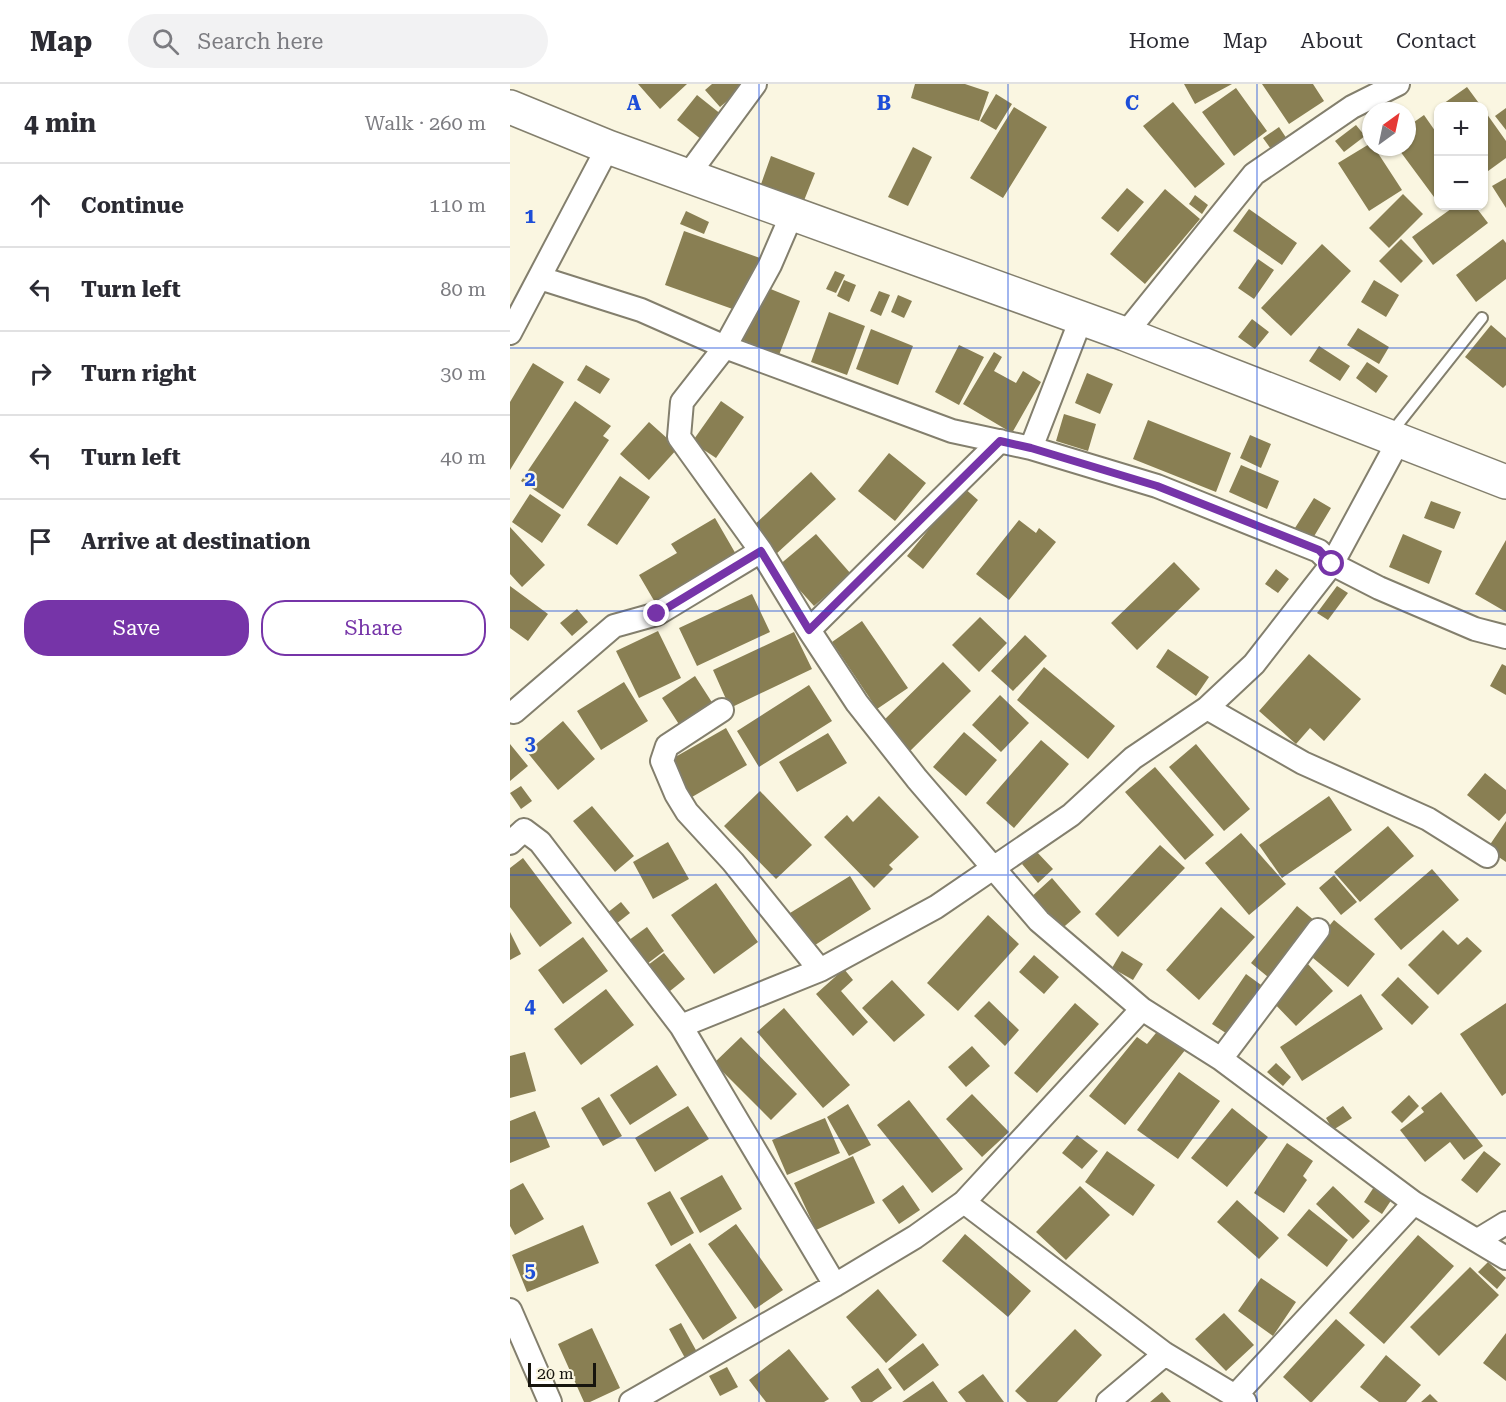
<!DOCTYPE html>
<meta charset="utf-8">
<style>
body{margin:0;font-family:"Roboto Serif",serif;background:#f2f2f3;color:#2b2b33}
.controls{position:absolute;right:18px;top:18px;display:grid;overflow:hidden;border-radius:12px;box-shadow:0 2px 4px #0004}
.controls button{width:54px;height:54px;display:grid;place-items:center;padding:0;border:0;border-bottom:2px solid #e1e1e2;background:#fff;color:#2b2b33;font:30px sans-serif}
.compass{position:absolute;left:852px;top:18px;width:54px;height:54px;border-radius:50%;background:#fff;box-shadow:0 2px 4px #0004;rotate:33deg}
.scale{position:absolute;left:18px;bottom:15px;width:68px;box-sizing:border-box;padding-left:6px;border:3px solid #17150e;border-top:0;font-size:16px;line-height:21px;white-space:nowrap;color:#17150e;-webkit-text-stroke:4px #faf6e1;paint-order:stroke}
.stop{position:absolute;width:18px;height:18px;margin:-14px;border:4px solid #7634a8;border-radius:50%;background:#fff}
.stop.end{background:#7634a8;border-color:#fff;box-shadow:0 2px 6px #0008}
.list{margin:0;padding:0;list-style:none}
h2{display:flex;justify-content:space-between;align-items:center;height:78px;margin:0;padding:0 24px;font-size:26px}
h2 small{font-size:20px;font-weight:400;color:#7c7c81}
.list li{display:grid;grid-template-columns:39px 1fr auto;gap:18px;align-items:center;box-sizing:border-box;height:84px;padding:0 24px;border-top:2px solid #e1e1e2}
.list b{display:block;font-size:22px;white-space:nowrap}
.list em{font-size:20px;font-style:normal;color:#7c7c81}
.actions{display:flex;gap:12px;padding:18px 24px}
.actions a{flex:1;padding:14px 0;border:2px solid #7634a8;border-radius:24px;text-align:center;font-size:21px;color:#7634a8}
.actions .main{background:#7634a8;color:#fff}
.icon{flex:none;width:33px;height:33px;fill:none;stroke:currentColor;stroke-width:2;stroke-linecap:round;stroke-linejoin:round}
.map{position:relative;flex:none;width:996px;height:1318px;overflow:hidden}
header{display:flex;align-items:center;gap:36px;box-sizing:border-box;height:84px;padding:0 30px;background:#fff;border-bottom:2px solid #e1e1e2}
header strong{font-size:28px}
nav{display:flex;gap:33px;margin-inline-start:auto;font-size:21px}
.search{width:420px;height:54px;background:#f2f2f3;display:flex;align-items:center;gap:15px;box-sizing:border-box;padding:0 21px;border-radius:33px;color:#7c7c81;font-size:22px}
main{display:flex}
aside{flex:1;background:#fff}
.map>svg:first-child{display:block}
</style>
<header>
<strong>Map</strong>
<div class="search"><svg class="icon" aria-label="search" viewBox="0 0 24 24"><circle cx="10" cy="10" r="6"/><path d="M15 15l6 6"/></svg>Search here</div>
<nav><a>Home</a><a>Map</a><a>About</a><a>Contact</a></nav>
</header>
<main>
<aside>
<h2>4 min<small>Walk · 260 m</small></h2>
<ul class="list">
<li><svg class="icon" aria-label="ahead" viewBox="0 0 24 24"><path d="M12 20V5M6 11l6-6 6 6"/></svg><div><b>Continue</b></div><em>110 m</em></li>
<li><svg class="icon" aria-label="left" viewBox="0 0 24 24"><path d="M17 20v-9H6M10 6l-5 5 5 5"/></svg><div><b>Turn left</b></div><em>80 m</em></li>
<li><svg class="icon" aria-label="right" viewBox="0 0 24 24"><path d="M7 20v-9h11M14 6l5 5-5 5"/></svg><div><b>Turn right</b></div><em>30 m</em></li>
<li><svg class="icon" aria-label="left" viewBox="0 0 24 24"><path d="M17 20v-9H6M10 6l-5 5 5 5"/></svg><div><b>Turn left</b></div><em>40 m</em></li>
<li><svg class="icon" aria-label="arrive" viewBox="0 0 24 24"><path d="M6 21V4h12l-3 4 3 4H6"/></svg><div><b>Arrive at destination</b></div></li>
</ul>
<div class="actions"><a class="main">Save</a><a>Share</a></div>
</aside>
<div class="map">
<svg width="996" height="1318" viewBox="0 0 996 1318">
<rect width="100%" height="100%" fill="#faf6e1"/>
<!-- building -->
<path fill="#897f53" d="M 128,0 L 177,0 L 150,25 Z
M 202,0 L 229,0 L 232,4 L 210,23 L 195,6 Z
M 405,0 L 455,0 L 479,8 L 469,37 L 401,14 Z
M 674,0 L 722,0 L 685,20 Z
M 752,0 L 803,0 L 814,17 L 779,40 Z
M 957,3 L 971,22 L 930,22 Z
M 726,4 L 757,47 L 724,72 L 692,28 Z
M 486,10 L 502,20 L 486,46 L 470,37 Z
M 187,11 L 212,31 L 192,56 L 167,36 Z
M 663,18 L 715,80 L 685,104 L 633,42 Z
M 504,23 L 537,43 L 493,114 L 460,94 Z
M 996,24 L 996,46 L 985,32 Z
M 974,26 L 996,57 L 996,74 L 974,90 Z
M 914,31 L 928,51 L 928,109 L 924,113 L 887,63 L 897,63 L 897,43 Z
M 846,41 L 855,52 L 834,68 L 825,57 Z
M 769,43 L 779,58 L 763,68 L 753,54 Z
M 861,59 L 861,63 L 864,63 L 892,106 L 859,127 L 828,79 Z
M 403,63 L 422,73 L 398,122 L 378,113 Z
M 261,72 L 305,89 L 293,119 L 250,103 Z
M 996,94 L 996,124 L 982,102 Z
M 617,104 L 634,118 L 608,148 L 591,134 Z
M 655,105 L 690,135 L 635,200 L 600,170 Z
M 893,110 L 913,130 L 879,164 L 859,144 Z
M 685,111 L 698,121 L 692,130 L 679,120 Z
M 945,122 L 965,122 L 978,139 L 923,181 L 902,153 Z
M 739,125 L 787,159 L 772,181 L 723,147 Z
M 176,127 L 199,138 L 194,150 L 170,140 Z
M 174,147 L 250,174 L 231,228 L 155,201 Z
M 891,155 L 913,177 L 891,199 L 869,177 Z
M 993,155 L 996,159 L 996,195 L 966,218 L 946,191 Z
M 812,160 L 841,187 L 781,252 L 751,224 Z
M 748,175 L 764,186 L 744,215 L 728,204 Z
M 325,187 L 335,191 L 326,209 L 316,205 Z
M 334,196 L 346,201 L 339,218 L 327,212 Z
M 864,196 L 889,211 L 876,233 L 851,218 Z
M 251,201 L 290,217 L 269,271 L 230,255 Z
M 369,207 L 380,211 L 371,232 L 360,227 Z
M 388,211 L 402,217 L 394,234 L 381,228 Z
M 319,228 L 355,242 L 337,291 L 301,278 Z
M 742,235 L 759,248 L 745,265 L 728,253 Z
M 981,241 L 996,254 L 996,301 L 993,304 L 955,273 Z
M 848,244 L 879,263 L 869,280 L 837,261 Z
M 361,245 L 403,262 L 388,301 L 346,285 Z
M 449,261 L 474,273 L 449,321 L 425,308 Z
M 809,262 L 840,282 L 830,297 L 799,277 Z
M 484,268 L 492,273 L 484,287 L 506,299 L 513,287 L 531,298 L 502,349 L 453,320 Z
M 857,278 L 878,292 L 866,309 L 846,294 Z
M 23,279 L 54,298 L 0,386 L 0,318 Z
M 76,281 L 100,295 L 90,310 L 67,296 Z
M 577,289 L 603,300 L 590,330 L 565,319 Z
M 65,317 L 101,342 L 93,352 L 99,356 L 53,425 L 11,397 Z
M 211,317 L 234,333 L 206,374 L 182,358 Z
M 554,330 L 586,340 L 578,367 L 546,357 Z
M 638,336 L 721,369 L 706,408 L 623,375 Z
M 139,338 L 168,364 L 139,396 L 110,370 Z
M 740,351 L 761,360 L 751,384 L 730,374 Z
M 379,369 L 416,399 L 385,437 L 348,407 Z
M 731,381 L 769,397 L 757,425 L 719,408 Z
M 301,388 L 326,415 L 265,471 L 241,444 Z
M 110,392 L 140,413 L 107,461 L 77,441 Z
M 453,403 L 468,416 L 413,485 L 397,472 Z
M 20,410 L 51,431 L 32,459 L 2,438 Z
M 804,414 L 821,424 L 803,454 L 785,444 Z
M 921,417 L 951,428 L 944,445 L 914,434 Z
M 205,434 L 227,472 L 146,520 L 129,491 L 167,469 L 161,460 Z
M 509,436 L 526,449 L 529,444 L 546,458 L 499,516 L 466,490 Z
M 0,443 L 35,481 L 12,503 L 0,490 Z
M 306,450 L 341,490 L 304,522 L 268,482 Z
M 893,450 L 932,467 L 919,500 L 879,483 Z
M 996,456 L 996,528 L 965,510 Z
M 664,478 L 690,505 L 627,566 L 601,539 Z
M 766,485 L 779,495 L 768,509 L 755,500 Z
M 0,502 L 38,530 L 18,557 L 0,544 Z
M 827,502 L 838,509 L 818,536 L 807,529 Z
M 242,510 L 260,548 L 187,582 L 169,544 Z
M 67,525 L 78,538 L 62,552 L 50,539 Z
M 470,533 L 497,559 L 469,588 L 442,561 Z
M 352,537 L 398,604 L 367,625 L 322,558 Z
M 148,547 L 171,594 L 129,614 L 106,567 Z
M 284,548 L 302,585 L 220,624 L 203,586 Z
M 515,551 L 537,572 L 503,607 L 481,587 Z
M 658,565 L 699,593 L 686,612 L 646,583 Z
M 799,570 L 851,615 L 814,657 L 800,644 L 786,660 L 749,627 Z
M 433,578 L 461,607 L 398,669 L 370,640 Z
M 992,580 L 996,582 L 996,611 L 980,602 Z
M 534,583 L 605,642 L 578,675 L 507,616 Z
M 185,592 L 205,623 L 172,645 L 152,614 Z
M 114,598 L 138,637 L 91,666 L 67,627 Z
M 299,601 L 322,637 L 249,683 L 227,647 Z
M 490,611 L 519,639 L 491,668 L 462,641 Z
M 53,637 L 85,675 L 48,706 L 17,668 Z
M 216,644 L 237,681 L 182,713 L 160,676 Z
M 454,648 L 487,676 L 456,712 L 423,683 Z
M 318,649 L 337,679 L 287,708 L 269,678 Z
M 531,656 L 559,680 L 504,744 L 476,719 Z
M 0,660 L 18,682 L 0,697 Z
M 686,660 L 740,725 L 714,747 L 659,683 Z
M 645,683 L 704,751 L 675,776 L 615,708 Z
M 975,689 L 996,706 L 996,729 L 989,737 L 957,711 Z
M 11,702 L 22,717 L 11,725 L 0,709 Z
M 250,707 L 302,761 L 266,795 L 214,742 Z
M 369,712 L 409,753 L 379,781 L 383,785 L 364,804 L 314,753 L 337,731 L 343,738 Z
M 819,712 L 842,746 L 772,794 L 749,761 Z
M 82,722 L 124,772 L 105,788 L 63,737 Z
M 996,737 L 996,778 L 977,765 Z
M 878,742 L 904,772 L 850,818 L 824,788 Z
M 731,749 L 776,800 L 739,831 L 695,779 Z
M 158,758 L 179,795 L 143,815 L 123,778 Z
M 650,761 L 675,784 L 608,853 L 585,830 Z
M 526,767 L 543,785 L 528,799 L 512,780 Z
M 13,774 L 62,839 L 30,863 L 0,823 L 0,784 Z
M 922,785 L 949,816 L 891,866 L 864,835 Z
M 824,791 L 847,818 L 831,831 L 809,804 Z
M 340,792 L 361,825 L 302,863 L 280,829 Z
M 542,794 L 571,828 L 548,848 L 519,815 Z
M 206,799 L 248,858 L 204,890 L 161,831 Z
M 111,818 L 120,829 L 106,840 L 97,829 Z
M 787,822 L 805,837 L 758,893 L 741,879 Z
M 711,823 L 745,853 L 689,916 L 656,886 Z
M 478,831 L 509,860 L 448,927 L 417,899 Z
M 824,836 L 865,870 L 838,903 L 797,869 Z
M 137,843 L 154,867 L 133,883 L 115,859 Z
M 933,846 L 948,861 L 957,853 L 972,867 L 928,911 L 898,881 Z
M 0,848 L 11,870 L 0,876 Z
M 73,853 L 98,887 L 53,920 L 28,886 Z
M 612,867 L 633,880 L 623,896 L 602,884 Z
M 154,869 L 175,895 L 155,911 L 134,884 Z
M 524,871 L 549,893 L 534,910 L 509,888 Z
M 797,879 L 823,907 L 786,942 L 759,914 Z
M 334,885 L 343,896 L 331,907 L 358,938 L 343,952 L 306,910 Z
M 736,890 L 758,906 L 725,955 L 702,940 Z
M 888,893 L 919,923 L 902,941 L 871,911 Z
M 382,896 L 415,931 L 384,958 L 352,924 Z
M 96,905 L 124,941 L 71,981 L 44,945 Z
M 851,910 L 873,945 L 792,997 L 770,963 Z
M 479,917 L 509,946 L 495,962 L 464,932 Z
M 565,919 L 589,940 L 527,1009 L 504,989 Z
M 996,919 L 996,1009 L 992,1012 L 950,950 Z
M 274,924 L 340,1001 L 313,1024 L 247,948 Z
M 650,944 L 676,965 L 615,1041 L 579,1012 L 627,953 L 637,960 Z
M 231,953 L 287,1010 L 261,1036 L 204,979 Z
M 462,962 L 480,982 L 456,1003 L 438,983 Z
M 15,968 L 26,1007 L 0,1014 L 0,972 Z
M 766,979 L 781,993 L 773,1002 L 757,988 Z
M 147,981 L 167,1011 L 120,1041 L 100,1011 Z
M 669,988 L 710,1017 L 668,1075 L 627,1046 Z
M 931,1008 L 973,1062 L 954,1076 L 940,1058 L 915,1078 L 890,1046 L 914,1028 L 911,1024 Z
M 462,1010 L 499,1048 L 472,1073 L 436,1035 Z
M 899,1011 L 909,1022 L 892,1039 L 881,1028 Z
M 89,1013 L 112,1052 L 93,1062 L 71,1024 Z
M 399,1016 L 453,1085 L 422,1109 L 367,1041 Z
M 338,1020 L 361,1061 L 339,1072 L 317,1033 Z
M 178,1022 L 199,1055 L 145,1088 L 125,1054 Z
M 833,1022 L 842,1034 L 823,1046 L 816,1034 Z
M 722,1024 L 758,1053 L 717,1103 L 681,1074 Z
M 25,1027 L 40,1063 L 0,1079 L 0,1037 Z
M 315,1034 L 330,1069 L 277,1091 L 262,1056 Z
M 567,1051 L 588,1067 L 572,1085 L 552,1069 Z
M 777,1059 L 803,1077 L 793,1092 L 797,1096 L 774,1129 L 744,1109 Z
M 597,1067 L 645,1101 L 623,1132 L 575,1098 Z
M 974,1067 L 991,1080 L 967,1109 L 951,1096 Z
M 343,1072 L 365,1119 L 306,1146 L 284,1099 Z
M 212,1091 L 232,1125 L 190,1149 L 170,1114 Z
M 13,1099 L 34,1135 L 5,1151 L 0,1142 L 0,1106 Z
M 393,1101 L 410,1126 L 389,1140 L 372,1116 Z
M 570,1102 L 600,1131 L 556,1176 L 526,1148 Z
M 823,1102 L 860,1137 L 843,1155 L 806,1120 Z
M 864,1103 L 882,1115 L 872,1130 L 854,1118 Z
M 160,1107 L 184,1149 L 161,1162 L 137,1119 Z
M 727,1116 L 769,1154 L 749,1175 L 707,1138 Z
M 799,1125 L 838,1156 L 817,1183 L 777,1151 Z
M 226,1140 L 273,1206 L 245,1225 L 198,1160 Z
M 73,1141 L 89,1179 L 17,1208 L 2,1171 Z
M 455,1150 L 521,1207 L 498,1233 L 432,1177 Z
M 908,1151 L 944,1182 L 874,1260 L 839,1229 Z
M 180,1159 L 227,1234 L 193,1256 L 145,1181 Z
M 978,1178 L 996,1194 L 987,1205 L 968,1188 Z
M 960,1183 L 989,1211 L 929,1272 L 900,1243 Z
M 751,1194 L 786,1218 L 763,1252 L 728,1227 Z
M 368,1205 L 407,1251 L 376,1279 L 336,1233 Z
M 714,1229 L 744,1261 L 716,1287 L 685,1255 Z
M 826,1235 L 855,1261 L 802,1318 L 800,1318 L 773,1293 Z
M 171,1239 L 187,1268 L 175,1274 L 159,1245 Z
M 82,1244 L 110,1304 L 80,1318 L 74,1318 L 48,1260 Z
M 565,1245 L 592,1271 L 547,1318 L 517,1318 L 505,1307 Z
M 996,1249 L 996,1297 L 973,1279 Z
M 413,1259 L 429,1281 L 394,1307 L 378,1285 Z
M 279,1265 L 319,1315 L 314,1318 L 256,1318 L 239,1296 Z
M 876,1271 L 911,1301 L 896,1318 L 869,1318 L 850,1303 Z
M 217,1283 L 228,1303 L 210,1312 L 199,1292 Z
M 368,1284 L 382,1304 L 362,1318 L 351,1318 L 341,1303 Z
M 473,1290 L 494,1318 L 456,1318 L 448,1308 Z
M 423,1297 L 438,1318 L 392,1318 Z
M 652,1308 L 661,1318 L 640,1318 Z
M 920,1310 L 928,1318 L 911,1318 Z"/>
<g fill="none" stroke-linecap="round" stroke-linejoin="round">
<defs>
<path id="lane" d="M 881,349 L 972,234"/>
<path id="street" d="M 178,91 L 245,0
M 282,130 L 260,181 L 215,263 L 172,318 L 169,353 L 251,467 L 299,546 L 347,619 L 407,695 L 529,837 L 632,925 L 711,975 L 904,1119 L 996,1174
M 30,194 L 131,226 L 215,263 L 442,347 L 521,364 L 647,402 L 809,467 L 822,480 L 869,504 L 965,545 L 996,553
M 0,249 L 98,63
M 615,250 L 744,90 L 842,23 L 888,0
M 521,364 L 571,235
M 299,546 L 490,357
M 697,624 L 793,679 L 918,735 L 977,772
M 212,626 L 157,662 L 152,677 L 166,710 L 177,728 L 223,778 L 310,886
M 4,628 L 104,542 L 147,530 L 251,467
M 0,759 L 14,746 L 30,758 L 171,942 L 325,1201
M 171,942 L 310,886 L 426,823 L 561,731 L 623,674 L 697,624 L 744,580 L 822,480 L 889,356
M 711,975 L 808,846
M 454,1118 L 655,1270 L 735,1318
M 968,1156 L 996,1139
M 0,1226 L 40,1318
M 725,1312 L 904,1119
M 121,1318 L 325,1201 L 405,1153 L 454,1118 L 632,925
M 598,1318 L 655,1270"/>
<path id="primary" d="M 0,23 L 98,63 L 615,250 L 996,398"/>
</defs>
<!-- lane casing -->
<use href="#lane" stroke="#837f6d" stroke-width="14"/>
<!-- street casing -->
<use href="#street" stroke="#837f6d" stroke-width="26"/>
<!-- primary casing -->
<use href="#primary" stroke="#837f6d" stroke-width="36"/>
<!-- lane -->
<use href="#lane" stroke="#fff" stroke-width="10"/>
<!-- street -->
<use href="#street" stroke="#fff" stroke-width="22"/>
<!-- primary -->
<use href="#primary" stroke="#fff" stroke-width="33"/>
</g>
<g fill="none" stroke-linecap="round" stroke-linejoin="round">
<!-- route -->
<path stroke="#7634a8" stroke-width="8" d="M 147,530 L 251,467 L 299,546 L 490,357 L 521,364 L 647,402 L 809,466 L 822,480"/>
</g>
<!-- grid -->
<path fill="none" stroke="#1d4ed8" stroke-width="1.5" stroke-opacity="0.55" d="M 249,0 L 249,1318M 498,0 L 498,1318M 747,0 L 747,1318M 0,264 L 996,264M 0,527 L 996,527M 0,791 L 996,791M 0,1054 L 996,1054"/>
<g font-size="20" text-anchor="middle" font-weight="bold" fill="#1d4ed8" stroke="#faf6e1" stroke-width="4.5" stroke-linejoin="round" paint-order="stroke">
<text x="124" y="26">A</text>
<text x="374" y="26">B</text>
<text x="622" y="26">C</text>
<text x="20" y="139">1</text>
<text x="20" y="402">2</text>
<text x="20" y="666">3</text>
<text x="20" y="929">4</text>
<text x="20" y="1193">5</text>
</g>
</svg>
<div class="controls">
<button>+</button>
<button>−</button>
</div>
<svg class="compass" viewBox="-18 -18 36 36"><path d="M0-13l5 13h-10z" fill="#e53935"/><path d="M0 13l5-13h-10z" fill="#7c7c81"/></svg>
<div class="scale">20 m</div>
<div class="stop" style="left:822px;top:480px"></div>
<div class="stop end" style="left:147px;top:530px"></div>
</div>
</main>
